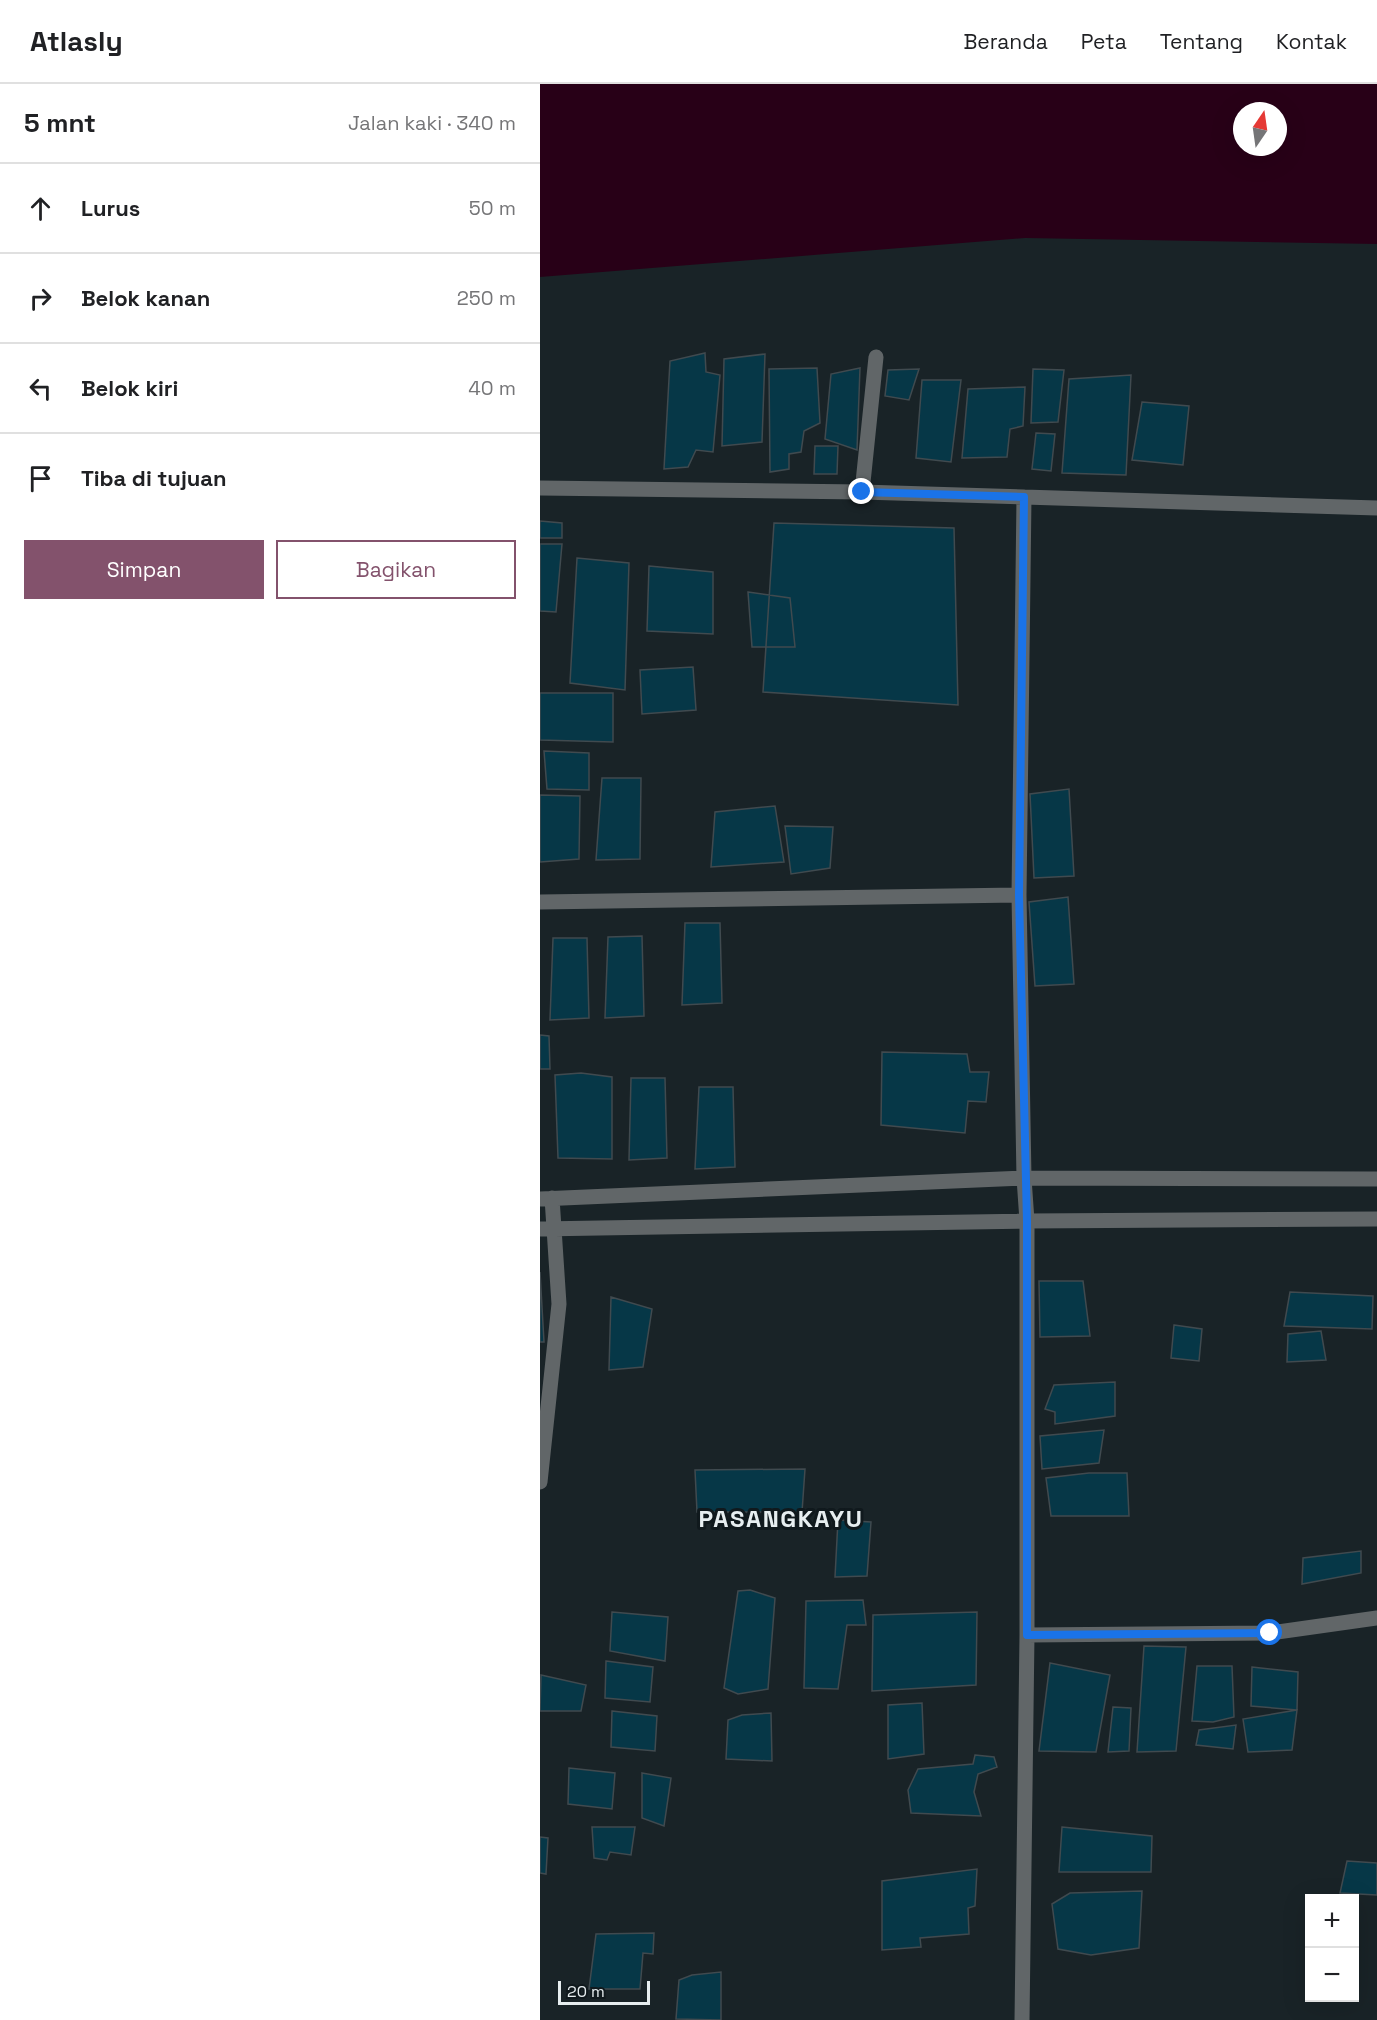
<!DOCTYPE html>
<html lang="id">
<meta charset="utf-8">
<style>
body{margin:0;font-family:"Space Grotesk",sans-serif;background:#f6f6f6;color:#202124}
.controls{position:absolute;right:18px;bottom:18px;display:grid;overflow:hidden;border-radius:0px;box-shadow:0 6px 24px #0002}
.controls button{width:54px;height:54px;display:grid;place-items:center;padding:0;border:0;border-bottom:2px solid #e0e0e0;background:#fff;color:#202124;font:30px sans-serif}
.compass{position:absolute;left:693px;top:18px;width:54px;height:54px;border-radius:50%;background:#fff;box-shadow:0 6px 24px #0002;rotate:13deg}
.scale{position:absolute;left:18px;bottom:15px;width:92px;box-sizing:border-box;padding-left:6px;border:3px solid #e7eef0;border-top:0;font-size:16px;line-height:21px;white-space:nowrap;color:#e7eef0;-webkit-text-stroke:4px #10191d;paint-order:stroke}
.stop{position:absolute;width:18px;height:18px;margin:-14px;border:4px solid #1a73e8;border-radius:50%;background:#fff}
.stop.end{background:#1a73e8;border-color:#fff;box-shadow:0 2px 6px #0008}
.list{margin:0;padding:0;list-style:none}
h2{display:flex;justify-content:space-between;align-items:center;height:78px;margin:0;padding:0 24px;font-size:26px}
h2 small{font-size:20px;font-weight:400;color:#757577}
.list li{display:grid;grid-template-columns:39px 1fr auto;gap:18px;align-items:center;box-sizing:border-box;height:90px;padding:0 24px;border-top:2px solid #e0e0e0}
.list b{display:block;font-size:22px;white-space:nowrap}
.list em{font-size:20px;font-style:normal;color:#757577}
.actions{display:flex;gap:12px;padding:18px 24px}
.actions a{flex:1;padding:14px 0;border:2px solid #83526c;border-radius:0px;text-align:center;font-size:21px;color:#83526c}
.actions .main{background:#83526c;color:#fff}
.icon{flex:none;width:33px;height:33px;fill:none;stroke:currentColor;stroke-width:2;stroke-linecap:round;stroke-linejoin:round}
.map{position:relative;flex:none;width:837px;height:1936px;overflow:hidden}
header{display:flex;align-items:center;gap:36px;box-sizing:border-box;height:84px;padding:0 30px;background:#fff;border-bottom:2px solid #e0e0e0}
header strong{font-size:28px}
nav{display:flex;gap:33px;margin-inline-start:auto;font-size:21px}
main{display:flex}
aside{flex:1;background:#fff}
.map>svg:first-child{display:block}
</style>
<header>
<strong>Atlasly</strong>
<nav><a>Beranda</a><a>Peta</a><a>Tentang</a><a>Kontak</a></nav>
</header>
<main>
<aside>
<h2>5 mnt<small>Jalan kaki · 340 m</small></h2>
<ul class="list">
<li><svg class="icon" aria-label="ahead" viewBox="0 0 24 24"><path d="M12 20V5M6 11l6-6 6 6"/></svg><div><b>Lurus</b></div><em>50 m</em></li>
<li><svg class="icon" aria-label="right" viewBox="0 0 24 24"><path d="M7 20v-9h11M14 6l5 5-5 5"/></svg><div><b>Belok kanan</b></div><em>250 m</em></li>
<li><svg class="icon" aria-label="left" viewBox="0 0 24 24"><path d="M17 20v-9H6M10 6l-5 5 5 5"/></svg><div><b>Belok kiri</b></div><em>40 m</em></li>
<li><svg class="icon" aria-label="arrive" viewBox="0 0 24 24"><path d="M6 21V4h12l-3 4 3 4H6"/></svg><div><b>Tiba di tujuan</b></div></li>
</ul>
<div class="actions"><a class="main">Simpan</a><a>Bagikan</a></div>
</aside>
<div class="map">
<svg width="837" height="1936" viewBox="0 0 837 1936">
<rect width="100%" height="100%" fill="#192327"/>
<!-- water -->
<path fill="#280017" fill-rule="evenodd" d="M 0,0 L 837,0 L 837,160 L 485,154 L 0,193 ZM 702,27 L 738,27 L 738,63 L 702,63 Z"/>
<!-- building -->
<path fill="#063747" stroke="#404a4f" stroke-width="1.5" d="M 165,269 L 166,288 L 180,291 L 173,368 L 156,366 L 148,383 L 124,385 L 130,277 Z
M 225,270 L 222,358 L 182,362 L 184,275 Z
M 277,284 L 280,339 L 264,347 L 261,368 L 249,370 L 249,385 L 230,388 L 229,285 Z
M 320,284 L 317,366 L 285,355 L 291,290 Z
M 379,285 L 369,316 L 345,312 L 348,286 Z
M 493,285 L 524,286 L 518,338 L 491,339 Z
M 591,291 L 586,391 L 522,389 L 529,295 Z
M 382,296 L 421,296 L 411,378 L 376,374 Z
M 485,303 L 483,342 L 470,345 L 467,373 L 422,374 L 428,305 Z
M 602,318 L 649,322 L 643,381 L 592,376 Z
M 496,349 L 515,350 L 511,387 L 492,385 Z
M 275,362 L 298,362 L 297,390 L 274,390 Z
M 0,437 L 22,439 L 22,454 L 0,454 Z
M 234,439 L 414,444 L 418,621 L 223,608 Z
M 0,460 L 22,460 L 16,528 L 0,527 Z
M 37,474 L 89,479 L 85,606 L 30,599 Z
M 109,482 L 173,488 L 173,550 L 107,547 Z
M 208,508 L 250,514 L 255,563 L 212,563 Z
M 153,583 L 156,626 L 102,630 L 100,586 Z
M 0,609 L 73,609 L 73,658 L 0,656 Z
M 4,667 L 49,669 L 49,706 L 7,705 Z
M 62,694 L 101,694 L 100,775 L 56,776 Z
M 529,705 L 534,792 L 494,794 L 490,710 Z
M 0,711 L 40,712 L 39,775 L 0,778 Z
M 235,722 L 244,778 L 171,783 L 175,728 Z
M 245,742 L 293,743 L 290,784 L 251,790 Z
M 528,813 L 534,900 L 495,902 L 489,818 Z
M 145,839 L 180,839 L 182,919 L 142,921 Z
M 102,852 L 104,932 L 65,934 L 68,853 Z
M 13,854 L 47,854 L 49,934 L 10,936 Z
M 0,951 L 9,952 L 10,985 L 0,985 Z
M 342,968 L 427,970 L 430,988 L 449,988 L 446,1018 L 428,1017 L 425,1049 L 341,1041 Z
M 41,989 L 72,993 L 72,1075 L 18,1074 L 15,991 Z
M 91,994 L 125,994 L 127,1074 L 89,1076 Z
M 159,1003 L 193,1003 L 195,1083 L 155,1085 Z
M 0,1188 L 4,1258 L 0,1258 Z
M 499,1197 L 543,1197 L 550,1252 L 500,1253 Z
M 750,1208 L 833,1212 L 832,1245 L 744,1242 Z
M 71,1213 L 112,1225 L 103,1283 L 69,1286 Z
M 634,1241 L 662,1245 L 659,1277 L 631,1274 Z
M 781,1247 L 786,1276 L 747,1278 L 748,1250 Z
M 575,1298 L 575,1332 L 515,1340 L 515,1328 L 505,1325 L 514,1301 Z
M 564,1346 L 559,1379 L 502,1385 L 500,1352 Z
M 265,1385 L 262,1428 L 157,1428 L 155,1386 Z
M 549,1389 L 587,1389 L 589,1432 L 511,1432 L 506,1394 Z
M 298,1436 L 331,1438 L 327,1492 L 295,1493 Z
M 821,1467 L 821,1489 L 762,1500 L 763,1474 Z
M 210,1506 L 235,1514 L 228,1605 L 198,1610 L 184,1604 L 198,1507 Z
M 323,1516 L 326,1541 L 307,1541 L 298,1605 L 264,1604 L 266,1517 Z
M 72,1528 L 128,1533 L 125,1577 L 70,1567 Z
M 437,1528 L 436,1601 L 332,1607 L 333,1531 Z
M 604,1562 L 646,1563 L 636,1667 L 597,1668 Z
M 66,1577 L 113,1583 L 110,1618 L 65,1614 Z
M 510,1579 L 570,1591 L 556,1668 L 499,1667 Z
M 657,1582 L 692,1582 L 694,1633 L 673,1638 L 652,1637 Z
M 712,1583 L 758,1588 L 757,1626 L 711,1622 Z
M 1,1591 L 46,1601 L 41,1627 L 0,1627 Z
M 382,1619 L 384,1670 L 348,1675 L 348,1621 Z
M 573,1623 L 591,1624 L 589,1667 L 568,1668 Z
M 757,1626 L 752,1666 L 708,1668 L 703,1635 Z
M 72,1627 L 117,1632 L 115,1667 L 71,1663 Z
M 231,1629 L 232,1677 L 186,1675 L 188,1636 L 202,1631 Z
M 696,1641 L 693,1665 L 656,1661 L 659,1646 Z
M 435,1671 L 454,1673 L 457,1683 L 438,1690 L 434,1708 L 441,1732 L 371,1729 L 368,1706 L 378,1685 L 433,1680 Z
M 29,1684 L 75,1689 L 72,1725 L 28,1720 Z
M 102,1689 L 131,1694 L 124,1742 L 102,1734 Z
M 52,1743 L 95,1743 L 91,1771 L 70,1768 L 67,1776 L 54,1774 Z
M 522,1743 L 612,1752 L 611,1788 L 519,1788 Z
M 0,1753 L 8,1754 L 6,1790 L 0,1789 Z
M 807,1777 L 837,1779 L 837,1811 L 800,1809 Z
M 437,1785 L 435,1822 L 428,1824 L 429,1850 L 380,1854 L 381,1863 L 342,1866 L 342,1797 Z
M 602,1807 L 599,1864 L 551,1871 L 518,1865 L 512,1820 L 530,1809 Z
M 114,1849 L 113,1870 L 103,1869 L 100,1905 L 49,1905 L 56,1850 Z
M 181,1888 L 181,1936 L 136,1935 L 139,1896 L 152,1891 Z"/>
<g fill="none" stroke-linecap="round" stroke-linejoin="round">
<!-- minor -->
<path stroke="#616668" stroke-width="15" d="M 0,404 L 322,408 L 837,424
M 322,408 L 336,273
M 0,818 L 479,811
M 0,1115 L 484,1094 L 837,1095
M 0,1145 L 487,1137 L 837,1135
M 0,1398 L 19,1220 L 12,1114
M 487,1551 L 730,1549 L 837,1534
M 482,1936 L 487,1551 L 487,1137 L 484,1094 L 479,811 L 484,413"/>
</g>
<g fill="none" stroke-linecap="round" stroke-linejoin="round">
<!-- route -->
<path stroke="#1a73e8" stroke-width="8" d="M 322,408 L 484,413 L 479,811 L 487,1137 L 487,1551 L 730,1549"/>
</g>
<g text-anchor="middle" stroke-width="6" stroke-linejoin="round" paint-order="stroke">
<!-- district labels -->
<g font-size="24" font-weight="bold" letter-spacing="1.5" fill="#e7eef0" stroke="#10191d">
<text x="241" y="1443">PASANGKAYU</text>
</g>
</g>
</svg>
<div class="controls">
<button>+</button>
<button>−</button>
</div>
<svg class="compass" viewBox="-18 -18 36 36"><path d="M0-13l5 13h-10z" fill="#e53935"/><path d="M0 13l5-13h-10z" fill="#757577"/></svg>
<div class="scale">20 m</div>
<div class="stop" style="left:730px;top:1549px"></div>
<div class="stop end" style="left:322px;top:408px"></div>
</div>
</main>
